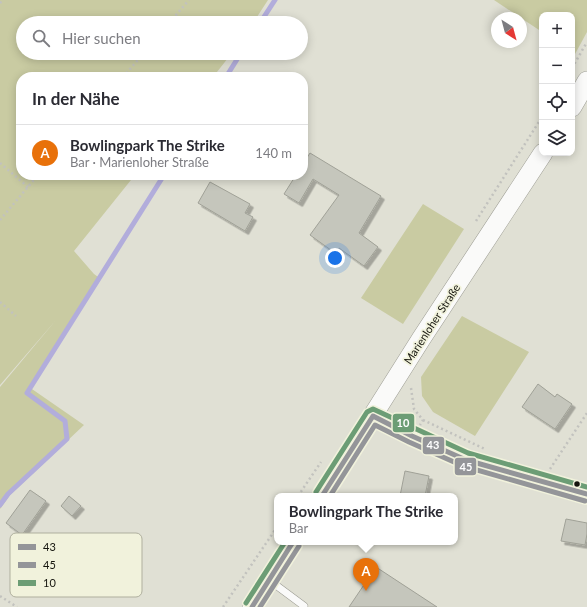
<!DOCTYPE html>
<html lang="de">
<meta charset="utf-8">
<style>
body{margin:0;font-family:Lato,sans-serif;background:#f2f2f3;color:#2b2b33}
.controls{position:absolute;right:12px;top:12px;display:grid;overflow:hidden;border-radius:8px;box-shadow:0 2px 10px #0003}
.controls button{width:36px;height:36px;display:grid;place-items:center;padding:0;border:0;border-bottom:1px solid #e1e1e2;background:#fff;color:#2b2b33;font:20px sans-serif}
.compass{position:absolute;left:491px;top:12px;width:36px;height:36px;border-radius:50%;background:#fff;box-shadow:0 2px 10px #0003;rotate:144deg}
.you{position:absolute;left:335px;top:258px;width:14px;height:14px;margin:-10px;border:3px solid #fff;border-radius:50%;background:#1a73e8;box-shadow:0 0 0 6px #1a73e833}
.badge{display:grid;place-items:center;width:26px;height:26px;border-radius:50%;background:#b45309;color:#fff;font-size:13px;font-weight:700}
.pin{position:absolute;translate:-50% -33px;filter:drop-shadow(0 1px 2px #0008)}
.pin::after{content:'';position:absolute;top:21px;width:14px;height:12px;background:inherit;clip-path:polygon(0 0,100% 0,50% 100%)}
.popup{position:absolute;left:274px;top:493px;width:184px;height:52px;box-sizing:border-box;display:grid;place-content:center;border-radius:8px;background:#fff;filter:drop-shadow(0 1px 3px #0005);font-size:13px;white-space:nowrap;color:#7c7c81}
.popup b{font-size:15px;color:#2b2b33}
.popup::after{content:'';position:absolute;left:50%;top:100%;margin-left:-8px;border:8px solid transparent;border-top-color:#fff}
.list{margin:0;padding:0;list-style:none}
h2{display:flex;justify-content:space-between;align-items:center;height:52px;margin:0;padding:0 16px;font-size:17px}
h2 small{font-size:13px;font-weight:400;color:#7c7c81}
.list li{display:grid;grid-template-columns:26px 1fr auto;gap:12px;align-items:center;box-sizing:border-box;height:56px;padding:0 16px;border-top:1px solid #e1e1e2}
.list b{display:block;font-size:15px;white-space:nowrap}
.list p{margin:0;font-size:13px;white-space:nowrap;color:#7c7c81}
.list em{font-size:13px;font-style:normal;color:#7c7c81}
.icon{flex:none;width:22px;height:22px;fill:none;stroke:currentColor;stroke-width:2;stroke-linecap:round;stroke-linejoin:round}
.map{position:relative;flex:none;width:587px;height:607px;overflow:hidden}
.search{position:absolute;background:#fff;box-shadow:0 2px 10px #0003;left:16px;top:16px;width:292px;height:44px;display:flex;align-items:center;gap:10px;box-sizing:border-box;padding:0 14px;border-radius:22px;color:#7c7c81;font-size:15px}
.panel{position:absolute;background:#fff;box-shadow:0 2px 10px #0003;left:16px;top:72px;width:292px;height:108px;border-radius:16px}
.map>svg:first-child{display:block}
</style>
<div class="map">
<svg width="587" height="607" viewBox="0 0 587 607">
<defs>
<filter id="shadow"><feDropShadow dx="3.5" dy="3.5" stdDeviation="0" flood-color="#0004"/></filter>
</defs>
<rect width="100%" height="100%" fill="#e0e0d4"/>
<!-- green -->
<path fill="#c9cba2" d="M 0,0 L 268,0 L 253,23 L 23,23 L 23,53 L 232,53 L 213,77 L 21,77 L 21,175 L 135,175 L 74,251 L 94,274 L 101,279 L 29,387 L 84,425 L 10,495 L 0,509 L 0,387 L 56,320 L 0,385 Z
M 494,0 L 587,0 L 587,32 L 575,54 L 572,52 L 572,15 L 542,15 L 542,32 Z
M 423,204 L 464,229 L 403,324 L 361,298 Z
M 462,316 L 529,352 L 475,436 L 433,412 L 422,396 L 421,377 Z"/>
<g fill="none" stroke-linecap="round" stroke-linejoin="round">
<!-- stream -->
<path stroke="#b2addb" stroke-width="5" d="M 260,23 L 275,0
M 226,77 L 241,53
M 0,505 L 8,494 L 67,439 L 65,421 L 27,393 L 164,175"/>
</g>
<!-- building -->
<path fill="#c5c6bc" stroke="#a0a197" filter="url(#shadow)" d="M 310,153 L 381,196 L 359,233 L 378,247 L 364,266 L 339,248 L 335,253 L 310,235 L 339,195 L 313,179 L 299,203 L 284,194 L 296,175 L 303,175 L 303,164 Z
M 210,182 L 250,204 L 245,213 L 253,217 L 245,231 L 198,203 Z
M 538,384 L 555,397 L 557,394 L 572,404 L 555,429 L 522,407 Z
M 405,471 L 429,476 L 425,496 L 400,496 Z
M 30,490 L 46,501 L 22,535 L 6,523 Z
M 69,496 L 81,506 L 72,516 L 61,506 Z
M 566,519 L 587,523 L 587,534 L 585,545 L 561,541 Z
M 40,536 L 69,557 L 53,579 L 24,559 Z
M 376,567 L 437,607 L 349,607 Z"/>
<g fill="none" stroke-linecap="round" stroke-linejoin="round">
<defs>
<path id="lane" d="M 269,580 L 304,606"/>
<path id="street" d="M 373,416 L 412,436 L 466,460 L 587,494"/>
<path id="secondary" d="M 572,107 L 587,81
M 322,496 L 421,339 L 543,153
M 252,607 L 293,542"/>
</defs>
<!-- lane casing -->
<use href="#lane" stroke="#9c9c93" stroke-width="8"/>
<!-- street casing -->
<use href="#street" stroke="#9c9c93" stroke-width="14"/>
<!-- secondary casing -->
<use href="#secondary" stroke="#9c9c93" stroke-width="20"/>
<!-- path -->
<path stroke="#c2c2be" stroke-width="2.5" stroke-dasharray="2 3" stroke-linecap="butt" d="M 0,3 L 3,0
M 169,23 L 189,0
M 572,68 L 587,42
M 123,77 L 144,53
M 0,163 L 28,187
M 0,220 L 38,175
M 476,221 L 542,117
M 0,302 L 16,316
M 411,388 L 414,409 L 423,420 L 420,425
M 423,420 L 485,449
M 550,469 L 587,413
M 298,496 L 321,462
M 0,596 L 17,607
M 223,607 L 277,527"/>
<!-- lane -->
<use href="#lane" stroke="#fafaf9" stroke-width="7"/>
<!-- street -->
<use href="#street" stroke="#fafaf9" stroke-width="13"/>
<!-- secondary -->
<use href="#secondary" stroke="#fafaf9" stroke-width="19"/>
<defs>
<path id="bus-1" d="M 322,496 L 373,416 L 412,436 L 466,460 L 587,494
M 252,607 L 293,542"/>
<path id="bus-2" d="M 330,496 L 375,425 L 409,442 L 463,466 L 585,501
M 260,607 L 299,546"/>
<path id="bus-3" d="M 316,492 L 367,412 L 373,409 L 468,453 L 587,487
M 246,603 L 285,542"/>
</defs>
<!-- bus-1 casing -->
<use href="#bus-1" stroke="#f1f2dc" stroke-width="8"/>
<!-- bus-2 casing -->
<use href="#bus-2" stroke="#f1f2dc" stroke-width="8"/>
<!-- bus-3 casing -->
<use href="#bus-3" stroke="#f1f2dc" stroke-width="8"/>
<!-- bus-1 -->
<use href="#bus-1" stroke="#949599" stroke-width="5"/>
<!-- bus-2 -->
<use href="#bus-2" stroke="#949599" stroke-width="5"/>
<!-- bus-3 -->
<use href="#bus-3" stroke="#6c9d75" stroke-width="5"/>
</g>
<!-- markers -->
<circle fill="#14140d" stroke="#f1f2dc" stroke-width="1.5" cx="577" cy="484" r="3.5"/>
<g text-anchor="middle" stroke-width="3.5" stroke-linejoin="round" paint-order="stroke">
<!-- street labels -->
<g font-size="11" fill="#14140d" stroke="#f1f2dc">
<text transform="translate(432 324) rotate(-57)" y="4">Marienloher Straße</text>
</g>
</g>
<!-- legend -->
<rect x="10" y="533" width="132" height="64" rx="6" fill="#f1f2dc" stroke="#afaf9e" stroke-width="1"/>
<rect x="18" y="544" width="18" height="6" fill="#949599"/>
<rect x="18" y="562" width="18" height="6" fill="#949599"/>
<rect x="18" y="580" width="18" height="6" fill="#6c9d75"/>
<g font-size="11" fill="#14140d">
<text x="43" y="551">43</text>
<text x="43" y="569">45</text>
<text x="43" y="587">10</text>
</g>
<g stroke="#f1f2dc" stroke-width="1.5">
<rect x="392" y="413" width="23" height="20" rx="4" fill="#6c9d75"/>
<rect x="422" y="436" width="23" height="19" rx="4" fill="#949599"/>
<rect x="454" y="457" width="23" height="19" rx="4" fill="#949599"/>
</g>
<g font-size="11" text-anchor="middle" font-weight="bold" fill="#fff">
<text x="403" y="427">10</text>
<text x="433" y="449">43</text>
<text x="466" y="471">45</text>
</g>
</svg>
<div class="controls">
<button>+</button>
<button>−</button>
<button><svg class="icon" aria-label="locate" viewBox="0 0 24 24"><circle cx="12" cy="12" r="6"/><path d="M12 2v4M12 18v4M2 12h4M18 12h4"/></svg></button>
<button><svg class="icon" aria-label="layers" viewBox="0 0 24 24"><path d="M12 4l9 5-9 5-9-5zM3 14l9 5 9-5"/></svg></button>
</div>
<svg class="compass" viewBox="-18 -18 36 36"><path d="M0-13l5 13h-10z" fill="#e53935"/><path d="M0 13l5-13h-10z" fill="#7c7c81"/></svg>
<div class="you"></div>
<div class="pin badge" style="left:366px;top:591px;background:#e8710a">A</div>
<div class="popup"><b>Bowlingpark The Strike</b>Bar</div>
<div class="search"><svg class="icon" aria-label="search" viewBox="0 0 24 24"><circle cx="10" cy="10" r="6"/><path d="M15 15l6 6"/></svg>Hier suchen</div>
<section class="panel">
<h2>In der Nähe<small></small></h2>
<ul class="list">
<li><span class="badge" style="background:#e8710a">A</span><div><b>Bowlingpark The Strike</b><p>Bar · Marienloher Straße</p></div><em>140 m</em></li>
</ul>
</section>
</div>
